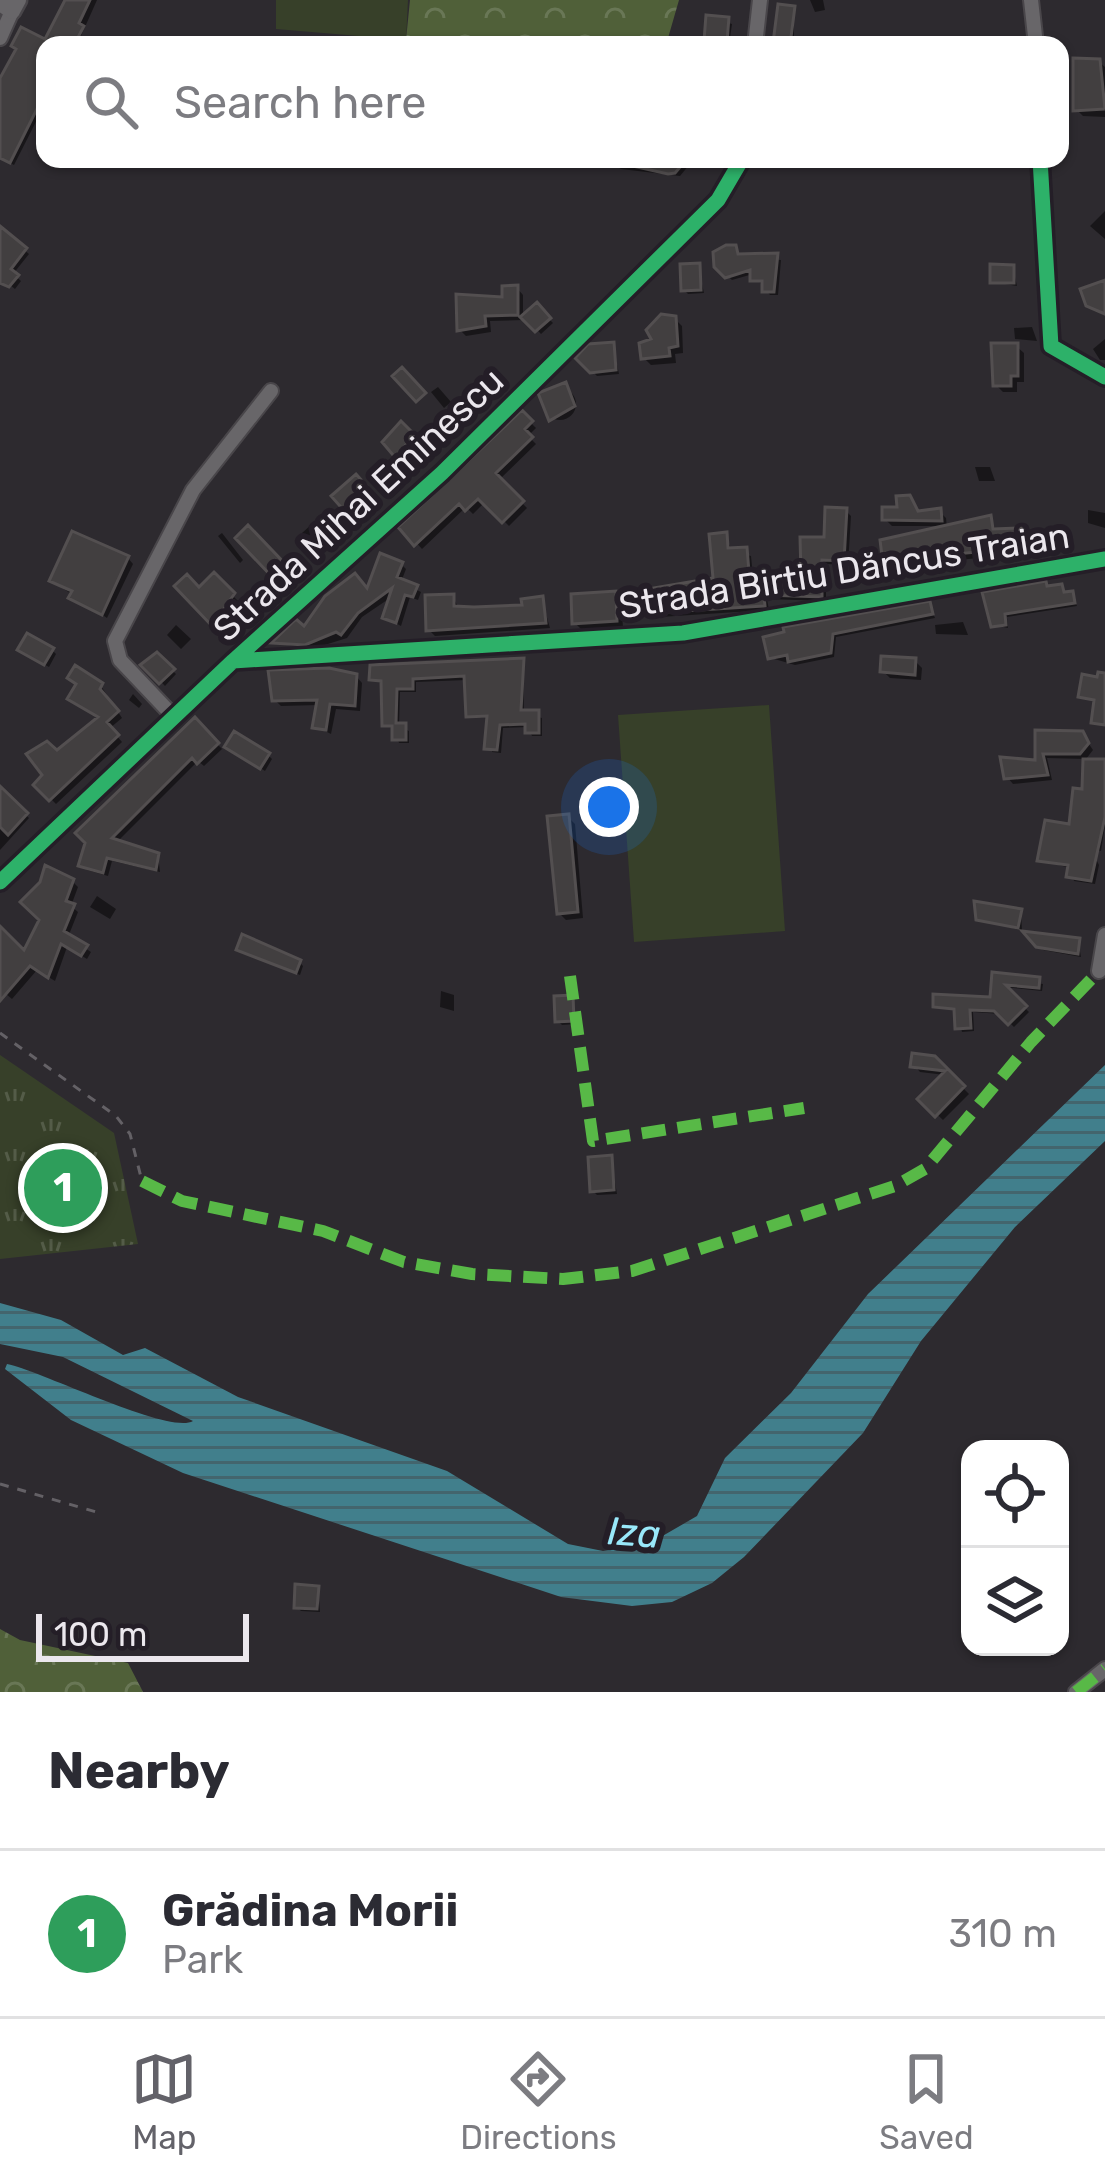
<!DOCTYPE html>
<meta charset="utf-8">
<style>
body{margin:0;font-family:Rubik,sans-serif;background:#f7f7f7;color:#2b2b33}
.controls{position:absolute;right:36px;bottom:36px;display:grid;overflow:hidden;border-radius:24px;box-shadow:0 3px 9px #0004}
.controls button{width:108px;height:108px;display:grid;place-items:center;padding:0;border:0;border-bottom:3px solid #e1e1e2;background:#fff;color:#2b2b33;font:60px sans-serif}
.scale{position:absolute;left:36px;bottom:30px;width:213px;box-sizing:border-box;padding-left:12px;border:6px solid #ebe7ed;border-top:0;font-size:33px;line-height:42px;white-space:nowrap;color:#ebe7ed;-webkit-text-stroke:9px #241e27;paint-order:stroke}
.you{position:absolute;left:609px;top:807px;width:42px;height:42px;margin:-30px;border:9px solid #fff;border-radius:50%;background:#1a73e8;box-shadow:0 0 0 18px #1a73e833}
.badge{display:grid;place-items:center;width:78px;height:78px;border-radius:50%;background:#636269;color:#fff;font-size:39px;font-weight:700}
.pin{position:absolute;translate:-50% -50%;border:6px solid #fff;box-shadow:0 3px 12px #0006}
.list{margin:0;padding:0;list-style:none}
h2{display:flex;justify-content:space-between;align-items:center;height:156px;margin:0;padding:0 48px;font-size:51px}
h2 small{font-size:39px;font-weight:400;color:#7c7c81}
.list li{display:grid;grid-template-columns:78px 1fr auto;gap:36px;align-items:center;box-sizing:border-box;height:168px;padding:0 48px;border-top:3px solid #e1e1e2}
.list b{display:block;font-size:45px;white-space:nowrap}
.list p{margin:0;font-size:39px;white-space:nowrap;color:#7c7c81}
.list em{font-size:39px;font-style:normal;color:#7c7c81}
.icon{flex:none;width:66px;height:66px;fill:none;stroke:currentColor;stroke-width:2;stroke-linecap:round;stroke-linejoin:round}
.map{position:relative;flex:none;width:1105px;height:1692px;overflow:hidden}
.search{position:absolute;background:#fff;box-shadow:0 3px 9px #0004;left:36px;right:36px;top:36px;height:132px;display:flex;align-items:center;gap:30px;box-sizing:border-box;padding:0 42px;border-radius:24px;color:#7c7c81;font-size:45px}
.sheet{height:324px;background:#fff}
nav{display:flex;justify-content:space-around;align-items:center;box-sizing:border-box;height:168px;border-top:3px solid #e1e1e2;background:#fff;font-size:33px;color:#7c7c81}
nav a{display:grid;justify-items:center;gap:6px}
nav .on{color:#636269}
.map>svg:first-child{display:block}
</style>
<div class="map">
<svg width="1105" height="1692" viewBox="0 0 1105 1692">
<defs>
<pattern id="forest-crowns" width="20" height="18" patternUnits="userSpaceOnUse" patternTransform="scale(3)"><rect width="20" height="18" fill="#506039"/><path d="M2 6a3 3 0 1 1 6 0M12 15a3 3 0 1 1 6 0" fill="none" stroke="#697756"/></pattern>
<pattern id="park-tufts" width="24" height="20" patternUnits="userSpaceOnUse" patternTransform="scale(3)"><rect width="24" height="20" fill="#374029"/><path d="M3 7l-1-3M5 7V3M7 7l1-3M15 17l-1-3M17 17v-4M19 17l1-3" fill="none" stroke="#545c48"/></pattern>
<pattern id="water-rules" width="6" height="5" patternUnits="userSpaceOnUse" patternTransform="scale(3)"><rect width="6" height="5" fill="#417f8c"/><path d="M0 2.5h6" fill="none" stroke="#43656d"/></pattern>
</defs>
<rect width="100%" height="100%" fill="#2d2a2f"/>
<!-- grass -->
<path fill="#374029" d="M 276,0 L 408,0 L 406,40 L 276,29 Z
M 769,705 L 785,931 L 634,942 L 618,715 Z"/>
<!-- forest -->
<path fill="url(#forest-crowns)" d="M 410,0 L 679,0 L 666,45 L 406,40 Z
M 0,1629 L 20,1640 L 128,1663 L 143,1692 L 0,1692 Z"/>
<!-- park -->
<path fill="url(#park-tufts)" d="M 0,1055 L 114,1133 L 138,1244 L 0,1259 Z"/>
<!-- water -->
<path fill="url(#water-rules)" d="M 1105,1065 L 1105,1141 L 1015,1227 L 921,1341 L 863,1433 L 744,1557 L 712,1583 L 672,1602 L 632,1606 L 561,1597 L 183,1473 L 71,1420 L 5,1369 L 7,1364 C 44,1372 169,1435 193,1421 L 63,1357 L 0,1344 L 0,1303 L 61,1320 L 123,1355 L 145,1348 L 238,1397 L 447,1471 L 568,1544 L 603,1551 L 647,1545 L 697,1516 L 725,1458 L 791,1393 L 868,1294 Z"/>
<!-- shadow -->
<path fill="#0007" d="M 70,0 L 97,0 L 77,45 L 45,45 L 45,51 L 23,40 L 46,43 Z
M 810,0 L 823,0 L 825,10 L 815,12 Z
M 794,9 L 794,45 L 779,45 L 776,42 Z
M 709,18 L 732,24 L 729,45 L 706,45 Z
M 1099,62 L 1105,67 L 1105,117 L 1083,116 L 1076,109 Z
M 45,77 L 45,104 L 14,165 L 0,158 L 0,80 Z
M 604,159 L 694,159 L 680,176 L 621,169 Z
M 1105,211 L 1105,239 L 1090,226 Z
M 0,230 L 29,254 L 13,274 L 21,281 L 15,289 L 0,277 Z
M 735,249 L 740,257 L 781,260 L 778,295 L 770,295 L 753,274 L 732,280 L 717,266 Z
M 698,266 L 704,293 L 688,294 L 684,290 Z
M 1013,268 L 1017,286 L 993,282 Z
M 517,288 L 523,295 L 523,320 L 490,321 L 491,332 L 466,336 L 460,330 Z
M 536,306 L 553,323 L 541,334 L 525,317 Z
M 675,319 L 682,326 L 683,353 L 675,354 L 676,363 L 651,365 L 644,358 Z
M 1032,327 L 1037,341 L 1015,339 L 1014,328 Z
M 1105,339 L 1105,360 L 1100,360 L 1093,349 Z
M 613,345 L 619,374 L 597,376 L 579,358 Z
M 1016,346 L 1024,353 L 1024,382 L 1017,382 L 1017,392 L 1003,392 L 996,385 Z
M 438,387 L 451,402 L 444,408 L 431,392 Z
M544 404a16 16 0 1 1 32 0a16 16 0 1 1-32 0Z
M 522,414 L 536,428 L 528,436 L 536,444 L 499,480 L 527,508 L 509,526 L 485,502 L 473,514 L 466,507 L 422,549 L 403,528 Z
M 401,425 L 417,441 L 404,455 L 409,461 L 405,464 L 386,442 Z
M 975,467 L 990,467 L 995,481 L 979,481 Z
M 355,478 L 374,499 L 354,517 L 335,496 Z
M 909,498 L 920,513 L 939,511 L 946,518 L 947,528 L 990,519 L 997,532 L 1020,531 L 1027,537 L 1027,553 L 949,561 L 950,568 L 865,583 L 859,577 L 946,526 L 892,526 L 885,519 Z
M 1088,510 L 1105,513 L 1105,528 L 1088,523 Z
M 846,511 L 851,516 L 848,565 L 826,564 L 826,601 L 767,599 L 769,610 L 660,617 L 655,611 L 717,580 L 725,535 L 732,551 L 751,556 L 754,587 L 804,577 Z
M 311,525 L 323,538 L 314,546 L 302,533 Z
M 248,530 L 296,579 L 286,588 L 239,538 Z
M 222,533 L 243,560 L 240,563 L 218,536 Z
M 128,558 L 133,564 L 107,618 L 52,581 Z
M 401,564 L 406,569 L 401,582 L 421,592 L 418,600 L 410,597 L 401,626 L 386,618 L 393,596 L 362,617 L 347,638 L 312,649 L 275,643 L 297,623 L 304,630 L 368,593 Z
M 214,577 L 239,602 L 220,630 L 178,586 L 199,591 Z
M 1045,584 L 1072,594 L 1077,606 L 1007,617 L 1008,628 L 994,625 L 985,594 Z
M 614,594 L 621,601 L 623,627 L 582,630 L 575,623 Z
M 453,597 L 459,609 L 525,608 L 542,600 L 550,628 L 435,636 L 429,630 Z
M 929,604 L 935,618 L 836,637 L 834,657 L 795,665 L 771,658 L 766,639 Z
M 963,622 L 968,635 L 936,634 L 935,625 Z
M 176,625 L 191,639 L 181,649 L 167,635 Z
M 52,650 L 56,654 L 49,667 L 25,654 Z
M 157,656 L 176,674 L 165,686 L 145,665 Z
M 914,660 L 922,668 L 921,680 L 890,678 L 883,671 Z
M 523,661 L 524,713 L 542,718 L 542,736 L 532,736 L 528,727 L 503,728 L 501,753 L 492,752 L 490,719 L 468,715 L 467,680 L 416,682 L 416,692 L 400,692 L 399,726 L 409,731 L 409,743 L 399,743 L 395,729 L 384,725 L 384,684 L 372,679 Z
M 356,676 L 362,683 L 360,711 L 336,709 L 331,734 L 315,726 L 319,705 L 281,706 L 275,700 Z
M 101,686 L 122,718 L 110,728 L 122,742 L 56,804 L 37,785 L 57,754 L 101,718 L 76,703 Z
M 133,694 L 142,704 L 139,708 L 129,700 Z
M 195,721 L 222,749 L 204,766 L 198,761 L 116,843 L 158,855 L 160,872 L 112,861 L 108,876 L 87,870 L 82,865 Z
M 1038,733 L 1082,734 L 1093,750 L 1086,759 L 1047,758 L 1052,780 L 1013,784 L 1007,777 L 1038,763 Z
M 232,750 L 268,755 L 272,759 L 265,771 Z
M 1105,762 L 1105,826 L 1101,851 L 1091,849 L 1099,865 L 1095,884 L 1074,881 L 1070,868 L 1040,860 L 1072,827 Z
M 1,791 L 29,818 L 0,850 L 0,792 Z
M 568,817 L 575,824 L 583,918 L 566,920 L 559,913 Z
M 72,881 L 78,887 L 71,906 L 78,912 L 68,937 L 91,952 L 87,959 L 67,947 L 55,981 L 37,970 L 12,999 L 0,989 L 0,931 L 25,955 Z
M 97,896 L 116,909 L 110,919 L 90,907 Z
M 1021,912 L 1022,931 L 979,918 Z
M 1029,934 L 1078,940 L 1081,957 L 1043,950 Z
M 239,949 L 299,962 L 303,966 L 300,975 Z
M 996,977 L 1043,984 L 1042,991 L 1004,987 L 1029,1012 L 1014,1027 L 1001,1014 L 973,1012 L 974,1031 L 962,1032 L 957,1011 L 936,1006 L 992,1000 Z
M 441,991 L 454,995 L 454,1011 L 440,1007 Z
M 572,998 L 577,1024 L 562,1025 L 558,1021 Z
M 934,1059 L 969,1094 L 943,1120 L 921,1099 L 945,1075 L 920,1072 L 914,1065 Z
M 611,1158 L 617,1194 L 597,1195 L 593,1191 Z
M 318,1589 L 320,1612 L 301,1611 L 297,1607 Z"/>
<!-- building -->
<path fill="#423f40" stroke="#534f50" stroke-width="3" d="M 65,0 L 90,0 L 79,23 L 84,26 L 74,45 L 45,45 L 45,93 L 10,163 L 0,158 L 0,78 L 16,49 L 11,46 L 21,27 L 45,39 Z
M 778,4 L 795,6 L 790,45 L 773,43 Z
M 706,15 L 729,17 L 727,42 L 704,41 Z
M 1073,58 L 1100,59 L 1105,109 L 1073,111 Z
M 624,159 L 687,159 L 675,173 L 668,174 L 624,164 Z
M 0,226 L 27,248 L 11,269 L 19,275 L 9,287 L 0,283 Z
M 726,245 L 736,245 L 738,254 L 778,253 L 774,292 L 762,292 L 762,281 L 750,281 L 750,270 L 725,278 L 714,267 L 713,252 Z
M 700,263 L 701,290 L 681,291 L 680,264 Z
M 990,264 L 1014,265 L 1014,283 L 990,283 Z
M 1105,280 L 1105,314 L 1086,306 L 1080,289 Z
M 518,285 L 518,315 L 485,316 L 486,326 L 457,331 L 456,294 L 502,297 L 502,286 Z
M 537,302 L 551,318 L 535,332 L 520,317 Z
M 661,314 L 676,316 L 678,346 L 669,348 L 670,356 L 641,359 L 639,343 L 651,339 L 646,330 Z
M 614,342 L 616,370 L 590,373 L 575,358 L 588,344 Z
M 991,343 L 1018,343 L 1018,376 L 1011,376 L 1011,386 L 993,386 Z
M 402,367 L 426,393 L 416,402 L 392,376 Z
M 566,382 L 575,406 L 549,421 L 538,393 Z
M 522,410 L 533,421 L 525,429 L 533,437 L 496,473 L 524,501 L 502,523 L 478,499 L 465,511 L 459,504 L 414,546 L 398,527 Z
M 401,421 L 415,435 L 402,449 L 407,455 L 399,462 L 382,442 Z
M 356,474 L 373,493 L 348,515 L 331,496 Z
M 910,495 L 918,511 L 941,508 L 942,521 L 882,520 L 882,507 L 897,507 L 896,496 Z
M 825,507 L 847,508 L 844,561 L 822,560 L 822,597 L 764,595 L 765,606 L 652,613 L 648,589 L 713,578 L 709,534 L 727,532 L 728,548 L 747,547 L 750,585 L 772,582 L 771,575 L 801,574 L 800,537 L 824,537 Z
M 991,515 L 993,529 L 1021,528 L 1022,548 L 944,555 L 945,562 L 856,578 L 854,559 L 882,556 L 880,540 Z
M 248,525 L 291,570 L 278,583 L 235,538 Z
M 72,531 L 129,556 L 102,615 L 68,598 L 72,591 L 49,581 Z
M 380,553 L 403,562 L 397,577 L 418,585 L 413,597 L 405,595 L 396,623 L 382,618 L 392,588 L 358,613 L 341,635 L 336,632 L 305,645 L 271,643 L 296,619 L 304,626 L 325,596 L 355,573 L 367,588 Z
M 214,572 L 235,593 L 212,626 L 174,586 L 187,574 L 199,587 Z
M 1046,581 L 1047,586 L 1062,584 L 1064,592 L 1073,591 L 1075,603 L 1005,614 L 1006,625 L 991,627 L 982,592 Z
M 616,591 L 617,621 L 572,624 L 571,594 Z
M 454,594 L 454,606 L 474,607 L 522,605 L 521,599 L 543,596 L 546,623 L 426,631 L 425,595 Z
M 930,601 L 933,614 L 833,634 L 831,653 L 788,662 L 787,655 L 768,659 L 763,637 L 784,632 L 783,627 Z
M 27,633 L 54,648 L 44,665 L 17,650 Z
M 157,652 L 175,669 L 159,684 L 140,665 Z
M 881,656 L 916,658 L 915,675 L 880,672 Z
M 524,658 L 521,710 L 539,710 L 539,733 L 525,733 L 525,724 L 500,725 L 497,750 L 484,749 L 487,716 L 466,717 L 464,676 L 413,679 L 413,689 L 397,689 L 396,723 L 406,723 L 406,740 L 392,740 L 392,726 L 382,726 L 381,681 L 369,680 L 370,665 Z
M 75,665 L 103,683 L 100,689 L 119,711 L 107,722 L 119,735 L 49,801 L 33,785 L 42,775 L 26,754 L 47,741 L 57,750 L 98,717 L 67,699 L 76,684 L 67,678 Z
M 329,668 L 357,674 L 355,706 L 330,704 L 326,730 L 312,728 L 317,700 L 272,701 L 268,670 Z
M 1098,672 L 1105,673 L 1105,725 L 1091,723 L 1094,700 L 1078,697 L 1082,674 L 1097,677 Z
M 195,717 L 219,743 L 197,764 L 192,758 L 112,838 L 159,853 L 156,870 L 107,858 L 103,873 L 78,866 L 85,843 L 75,833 Z
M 1035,730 L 1083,731 L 1089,743 L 1080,754 L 1043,754 L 1048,775 L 1004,779 L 1000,757 L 1035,760 Z
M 234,731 L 270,753 L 260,769 L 224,747 Z
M 1083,759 L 1105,759 L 1105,817 L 1091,881 L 1066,877 L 1068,865 L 1037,861 L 1045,820 L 1069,824 L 1073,788 L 1082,789 Z
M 0,786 L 28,813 L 8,835 L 0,827 Z
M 569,814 L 578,912 L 557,914 L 547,816 Z
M 45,865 L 74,879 L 66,901 L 75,904 L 64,931 L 88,945 L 81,956 L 61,944 L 48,978 L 30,966 L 0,1001 L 0,926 L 24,950 L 39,920 L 20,902 L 40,882 Z
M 974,901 L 1022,909 L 1018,928 L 976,920 Z
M 1022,931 L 1080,938 L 1078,954 L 1036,947 Z
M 242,934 L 301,960 L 296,973 L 236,950 Z
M 992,972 L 1040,977 L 1039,988 L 1006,985 L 1027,1006 L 1008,1025 L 994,1011 L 970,1010 L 971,1028 L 955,1029 L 954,1009 L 933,1007 L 933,994 L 990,997 Z
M 573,995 L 574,1021 L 555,1022 L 554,996 Z
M 912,1053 L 935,1056 L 965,1086 L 935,1117 L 917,1099 L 945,1071 L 910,1067 Z
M 612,1155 L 614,1190 L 590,1192 L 588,1157 Z
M 295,1584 L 319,1586 L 317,1609 L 294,1608 Z"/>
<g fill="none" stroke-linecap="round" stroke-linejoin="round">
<defs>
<path id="minor" d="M 1031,0 L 1036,45
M 0,38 L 12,11
M 755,45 L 760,0
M 1040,159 L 1051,346 L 1105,377
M 233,661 L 683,633 L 1105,559
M 174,717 L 120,660 L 115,641 L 193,490 L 271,391
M 0,882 L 233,661 L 442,473 L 718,200 L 742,159
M 1099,971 L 1105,935
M 1076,1692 L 1105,1669"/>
<path id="tertiary" d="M 0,3 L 12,11 L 18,0"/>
</defs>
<!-- minor casing -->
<use href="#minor" stroke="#49464a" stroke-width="18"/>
<!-- tertiary casing -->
<use href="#tertiary" stroke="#49464a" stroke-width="21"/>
<!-- path -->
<path stroke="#646166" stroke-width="3" stroke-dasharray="9 9" stroke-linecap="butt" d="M 0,1033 L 116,1116 L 130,1134 L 142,1181
M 0,1484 L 103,1514"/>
<!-- minor -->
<use href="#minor" stroke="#686669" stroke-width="14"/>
<!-- tertiary -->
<use href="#tertiary" stroke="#686669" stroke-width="16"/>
<!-- quiet -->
<path stroke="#58b947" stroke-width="12" stroke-dasharray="24 12" stroke-linecap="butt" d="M 570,976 L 593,1141 L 804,1108
M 142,1181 L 182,1201 L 323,1231 L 404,1262 L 472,1274 L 563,1279 L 632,1271 L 895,1186 L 925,1169 L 1031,1042 L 1099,971
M 1076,1692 L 1105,1669"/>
<defs>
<path id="cycleway" d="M 1040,159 L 1051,346 L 1105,377
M 233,661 L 683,633 L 1105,559
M 0,882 L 233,661 L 442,473 L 718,200 L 742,159"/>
</defs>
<!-- cycleway casing -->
<use href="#cycleway" stroke="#241e27" stroke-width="22"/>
<!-- cycleway -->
<use href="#cycleway" stroke="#2db169" stroke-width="15"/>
</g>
<g text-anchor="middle" stroke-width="12" stroke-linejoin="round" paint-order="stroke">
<!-- street labels -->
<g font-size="36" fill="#ebe7ed" stroke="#241e27">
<text transform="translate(358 504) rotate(-43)" y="13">Strada Mihai Eminescu</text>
<text transform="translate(844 570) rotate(-9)" y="13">Strada Birtiu Dăncus Traian</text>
</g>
<!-- water labels -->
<g font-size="39" font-style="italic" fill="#99e8fa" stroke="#241e27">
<text transform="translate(634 1532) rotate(4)" y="14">Iza</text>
</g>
</g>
</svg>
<div class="controls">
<button><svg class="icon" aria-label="locate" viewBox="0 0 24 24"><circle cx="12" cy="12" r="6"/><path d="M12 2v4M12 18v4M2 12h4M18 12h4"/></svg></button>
<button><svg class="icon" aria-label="layers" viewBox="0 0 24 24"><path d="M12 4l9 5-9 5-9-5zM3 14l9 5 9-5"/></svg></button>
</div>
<div class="scale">100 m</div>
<div class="you"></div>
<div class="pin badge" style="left:63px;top:1188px;background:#2e9e5b">1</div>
<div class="search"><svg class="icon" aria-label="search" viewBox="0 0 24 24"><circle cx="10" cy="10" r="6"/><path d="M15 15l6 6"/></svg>Search here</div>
</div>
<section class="sheet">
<h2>Nearby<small></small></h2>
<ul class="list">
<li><span class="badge" style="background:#2e9e5b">1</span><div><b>Grădina Morii</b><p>Park</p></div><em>310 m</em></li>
</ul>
</section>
<nav>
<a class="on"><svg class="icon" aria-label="map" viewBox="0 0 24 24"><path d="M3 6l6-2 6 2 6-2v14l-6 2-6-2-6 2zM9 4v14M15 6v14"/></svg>Map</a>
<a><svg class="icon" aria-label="directions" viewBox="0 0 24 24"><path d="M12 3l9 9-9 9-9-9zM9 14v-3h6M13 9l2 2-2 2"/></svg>Directions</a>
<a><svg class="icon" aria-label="saved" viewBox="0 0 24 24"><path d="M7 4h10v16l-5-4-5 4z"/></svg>Saved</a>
</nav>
